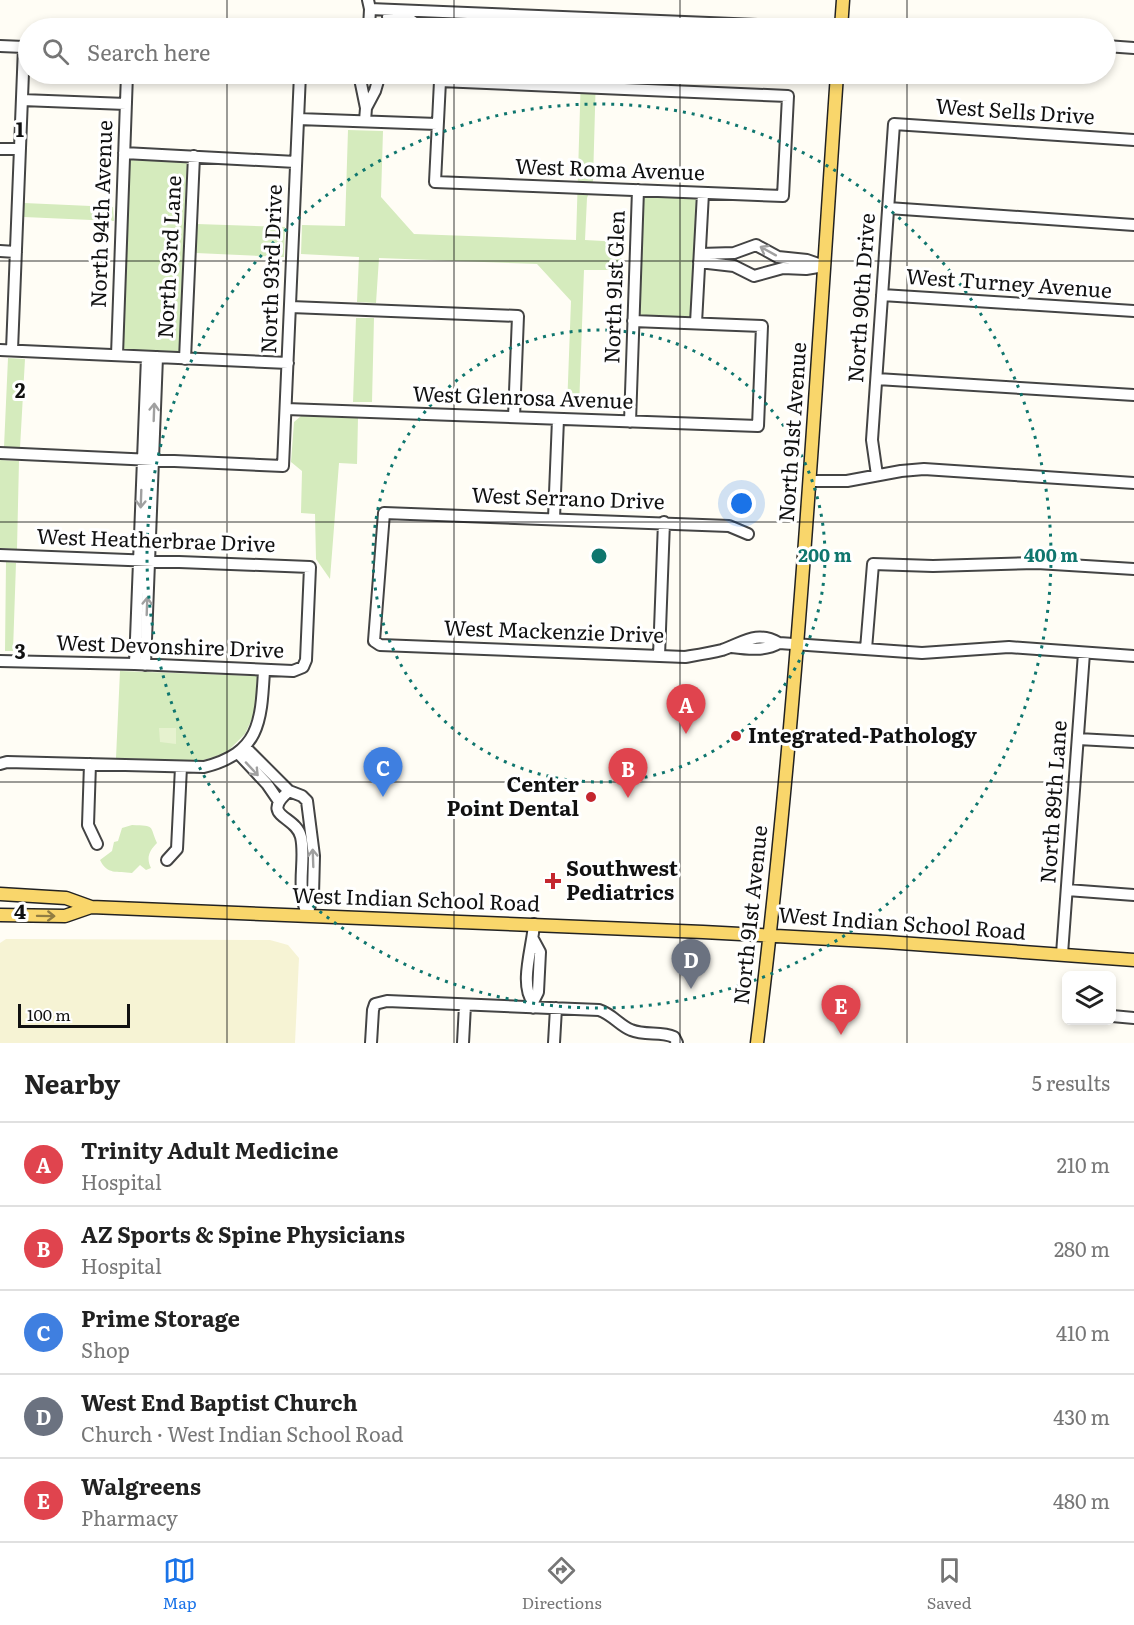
<!DOCTYPE html>
<meta charset="utf-8">
<style>
body{margin:0;font-family:Literata,serif;background:#f6f6f6;color:#222}
.controls{position:absolute;right:18px;bottom:18px;display:grid;overflow:hidden;border-radius:9px;box-shadow:0 3px 9px #0003}
.controls button{width:54px;height:54px;display:grid;place-items:center;padding:0;border:0;border-bottom:2px solid #e0e0e0;background:#fff;color:#222;font:30px sans-serif}
.scale{position:absolute;left:18px;bottom:15px;width:112px;box-sizing:border-box;padding-left:6px;border:3px solid #111;border-top:0;font-size:16px;line-height:21px;white-space:nowrap;color:#111;-webkit-text-stroke:4px #fff;paint-order:stroke}
.you{position:absolute;left:742px;top:504px;width:21px;height:21px;margin:-15px;border:4px solid #fff;border-radius:50%;background:#1a73e8;box-shadow:0 0 0 9px #1a73e833}
.badge{display:grid;place-items:center;width:39px;height:39px;border-radius:50%;background:#1a73e8;color:#fff;font-size:20px;font-weight:700}
.pin{position:absolute;translate:-50% -50px;filter:drop-shadow(0 2px 3px #0008)}
.pin::after{content:'';position:absolute;top:32px;width:21px;height:18px;background:inherit;clip-path:polygon(0 0,100% 0,50% 100%)}
.list{margin:0;padding:0;list-style:none}
h2{display:flex;justify-content:space-between;align-items:center;height:78px;margin:0;padding:0 24px;font-size:26px}
h2 small{font-size:20px;font-weight:400;color:#767676}
.list li{display:grid;grid-template-columns:39px 1fr auto;gap:18px;align-items:center;box-sizing:border-box;height:84px;padding:0 24px;border-top:2px solid #e0e0e0}
.list b{display:block;font-size:22px;white-space:nowrap}
.list p{margin:0;font-size:20px;white-space:nowrap;color:#767676}
.list em{font-size:20px;font-style:normal;color:#767676}
.icon{flex:none;width:33px;height:33px;fill:none;stroke:currentColor;stroke-width:2;stroke-linecap:round;stroke-linejoin:round}
.map{position:relative;flex:none;width:1134px;height:1043px;overflow:hidden}
.search{position:absolute;background:#fff;box-shadow:0 3px 9px #0003;left:18px;right:18px;top:18px;height:66px;display:flex;align-items:center;gap:15px;box-sizing:border-box;padding:0 21px;border-radius:33px;color:#767676;font-size:22px}
.sheet{height:498px;background:#fff}
nav{display:flex;justify-content:space-around;align-items:center;box-sizing:border-box;height:84px;border-top:2px solid #e0e0e0;background:#fff;font-size:16px;color:#767676}
nav a{display:grid;justify-items:center;gap:3px}
nav .on{color:#1a73e8}
.map>svg:first-child{display:block}
</style>
<div class="map">
<svg width="1134" height="1043" viewBox="0 0 1134 1043">
<rect width="100%" height="100%" fill="#fffdf5"/>
<!-- farmland -->
<path fill="#f6f3d4" d="M 6,939 L 270,940 L 288,945 L 299,958 L 295,1043 L 0,1043 L 0,943 Z"/>
<!-- green -->
<path fill="#d5ebbd" d="M 581,74 L 596,74 L 593,181 L 587,198 L 585,240 L 622,242 L 621,270 L 584,270 L 579,408 L 567,408 L 571,301 L 537,264 L 379,258 L 376,303 L 357,302 L 359,257 L 301,254 L 302,225 L 345,226 L 348,130 L 383,131 L 381,197 L 414,234 L 576,240 Z
M 129,160 L 187,162 L 179,352 L 121,351 Z
M 642,196 L 696,198 L 691,318 L 638,316 Z
M 24,203 L 113,207 L 114,221 L 24,217 Z
M 197,224 L 285,227 L 284,257 L 196,253 Z
M 356,318 L 374,318 L 372,402 L 353,402 Z
M 8,358 L 25,359 L 20,448 L 4,447 Z
M 301,416 L 358,418 L 357,464 L 339,463 L 330,579 L 316,559 L 315,514 L 301,513 L 302,471 L 291,462 L 294,422 Z
M 0,460 L 19,461 L 17,549 L 0,548 Z
M 6,562 L 16,563 L 13,651 L 5,651 Z
M 120,671 L 257,676 L 255,712 L 245,734 L 226,753 L 200,761 L 116,758 Z
M 132,825 C 156,826 149,825 157,843 C 149,851 146,858 151,868 L 146,870 L 140,865 L 132,873 C 117,871 107,875 100,860 L 112,851 L 114,842 L 118,841 L 122,828 Z"/>
<!-- pitch -->
<path fill="#e6f2cf" d="M 159,728 L 176,728 L 176,744 L 160,742 Z"/>
<g fill="none" stroke-linecap="round" stroke-linejoin="round">
<defs>
<path id="minor" d="M 368,0 L 370,9 L 369,28
M 370,9 L 833,28
M 388,17 L 411,20 L 422,28
M 458,28 L 476,14
M 0,46 L 24,47 L 12,350
M 1106,46 L 1134,48
M 359,74 L 366,108 L 365,121
M 440,81 L 788,96 L 783,196 L 435,182 Z
M 22,100 L 126,104
M 366,108 L 375,91 L 380,74
M 298,119 L 437,124
M 0,149 L 20,149
M 124,153 L 296,162
M 888,208 L 1134,225
M 0,251 L 16,252
M 700,254 L 734,253 L 756,245 L 778,257 L 807,260 L 824,266
M 699,262 L 734,266 L 754,276 L 783,268 L 806,269 L 824,266
M 882,295 L 1134,311
M 291,307 L 518,316 L 514,417
M 696,323 L 703,193
M 0,350 L 288,363
M 117,355 L 127,74
M 185,359 L 194,156
M 877,379 L 1134,395
M 286,409 L 758,426 L 762,326 L 633,321
M 630,422 L 638,190
M 0,453 L 283,466 L 300,74
M 877,475 L 872,440 L 894,124 L 1134,140
M 809,481 L 847,481 L 901,471 L 924,469 L 1134,483
M 554,518 L 558,419
M 748,534 L 729,526 L 384,513 L 374,641 L 380,645 L 685,657 C 697,655 710,653 722,650 C 743,643 756,630 779,643 L 922,653 L 1009,647 L 1134,656
M 0,555 L 310,567 L 306,660 L 303,667 L 293,671 L 135,664 L 0,661
M 732,647 C 747,649 766,651 779,643
M 866,649 L 873,564 L 933,566 L 1037,563 L 1134,569
M 659,656 L 664,522
M 135,664 L 147,357
M 145,665 L 157,357
M 1078,739 L 1134,742
M 245,747 L 289,791 L 302,796 L 307,801 L 314,856 L 313,895 L 307,915
M 238,753 L 267,784 L 278,800
M 0,764 L 7,762 L 204,767 C 260,753 261,722 264,671
M 90,764 L 88,825 L 97,844
M 289,791 C 259,817 296,815 301,837 C 305,854 300,874 302,892 C 302,900 305,908 307,915
M 167,860 L 177,849 L 181,767
M 1067,890 L 1134,895
M 1062,954 L 1084,653
M 533,1002 C 519,985 533,945 534,924
M 533,1008 L 533,1002 L 538,992 L 540,952 L 533,939
M 1112,1016 L 1134,1018
M 371,1043 L 373,1010 L 375,1004 L 387,1001 L 599,1010 C 612,1014 620,1026 631,1030 C 645,1036 661,1031 674,1037 L 677,1043
M 463,1043 L 465,1005
M 554,1043 L 556,1008"/>
<path id="major" d="M 841,28 L 843,0
M 0,894 L 66,898 L 91,907 L 703,932 L 886,942 L 1134,960
M 0,915 L 65,916 L 91,907
M 757,1043 C 797,721 815,397 837,74"/>
</defs>
<!-- minor casing -->
<use href="#minor" stroke="#444" stroke-width="14"/>
<!-- major casing -->
<use href="#major" stroke="#222" stroke-width="15"/>
<!-- minor -->
<use href="#minor" stroke="#fff" stroke-width="10"/>
<!-- major -->
<use href="#major" stroke="#f9d66b" stroke-width="12"/>
</g>
<!-- one-way arrows -->
<defs><path id="oneway-shaft" d="M-6 0H5M1.5-3L5.5 0L1.5 3" fill="none" stroke-width="1.6" stroke-linecap="round" stroke-linejoin="round" transform="scale(1.5)"/></defs>
<g stroke="#a0a0a0">
<use href="#oneway-shaft" transform="translate(768 251) rotate(-151)"/>
<use href="#oneway-shaft" transform="translate(154 412) rotate(-88)"/>
<use href="#oneway-shaft" transform="translate(141 499) rotate(92)"/>
<use href="#oneway-shaft" transform="translate(147 606) rotate(-88)"/>
<use href="#oneway-shaft" transform="translate(252 769) rotate(47)"/>
<use href="#oneway-shaft" transform="translate(313 858) rotate(-92)"/>
</g>
<use stroke="#917d42" href="#oneway-shaft" transform="translate(46 916) rotate(1)"/>
<!-- grid -->
<path fill="none" stroke="#111" stroke-width="1.5" stroke-opacity="0.55" d="M 227,0 L 227,28M 454,0 L 454,28M 680,0 L 680,28M 907,0 L 907,28M 227,74 L 227,1043M 454,74 L 454,1043M 680,74 L 680,1043M 907,74 L 907,1043M 0,261 L 1134,261M 0,522 L 1134,522M 0,782 L 1134,782"/>
<!-- distance rings -->
<g fill="none" stroke="#0f766e" stroke-width="3" stroke-dasharray="3 6">
<circle cx="599" cy="556" r="226"/>
<circle cx="599" cy="556" r="452"/>
</g>
<!-- markers -->
<g fill="#c4262e" stroke="#fff" stroke-width="2">
<circle cx="736" cy="736" r="6"/>
<circle cx="591" cy="797" r="6"/>
<path d="M550 872h6v6h6v6h-6v6h-6v-6h-6v-6h6z"/>
</g>
<g text-anchor="middle" stroke-width="6" stroke-linejoin="round" paint-order="stroke">
<!-- street labels -->
<g font-size="21" fill="#111" stroke="#fff">
<text transform="translate(1015 112) rotate(4)" y="7">West Sells Drive</text>
<text transform="translate(610 170) rotate(2)" y="7">West Roma Avenue</text>
<text transform="translate(102 214) rotate(-88)" y="7">North 94th Avenue</text>
<text transform="translate(170 257) rotate(-87)" y="7">North 93rd Lane</text>
<text transform="translate(272 269) rotate(-88)" y="7">North 93rd Drive</text>
<text transform="translate(1009 284) rotate(4)" y="7">West Turney Avenue</text>
<text transform="translate(615 287) rotate(-88)" y="7">North 91st Glen</text>
<text transform="translate(862 298) rotate(-86)" y="7">North 90th Drive</text>
<text transform="translate(523 398) rotate(2)" y="7">West Glenrosa Avenue</text>
<text transform="translate(793 432) rotate(-86)" y="7">North 91st Avenue</text>
<text transform="translate(568 499) rotate(2)" y="7">West Serrano Drive</text>
<text transform="translate(156 541) rotate(2)" y="7">West Heatherbrae Drive</text>
<text transform="translate(554 632) rotate(2)" y="7">West Mackenzie Drive</text>
<text transform="translate(170 647) rotate(2)" y="7">West Devonshire Drive</text>
<text transform="translate(1054 802) rotate(-86)" y="7">North 89th Lane</text>
<text transform="translate(416 900) rotate(2)" y="7">West Indian School Road</text>
<text transform="translate(751 915) rotate(-84)" y="7">North 91st Avenue</text>
<text transform="translate(902 924) rotate(4)" y="7">West Indian School Road</text>
</g>
<!-- poi labels -->
<g font-size="21" font-weight="bold" fill="#111" stroke="#fff" text-anchor="start">
<text x="748" y="743">Integrated-Pathology</text>
<text x="579" y="792" text-anchor="end">Center<tspan x="579" dy="24">Point Dental</tspan></text>
<text x="566" y="876">Southwest<tspan x="566" dy="24">Pediatrics</tspan></text>
</g>
</g>
<g font-size="20" text-anchor="middle" font-weight="bold" fill="#111" stroke="#fff" stroke-width="6" stroke-linejoin="round" paint-order="stroke">
<text x="20" y="137">1</text>
<text x="20" y="398">2</text>
<text x="20" y="659">3</text>
<text x="20" y="919">4</text>
</g>
<circle cx="599" cy="556" r="9" fill="#0f766e" stroke="#fff" stroke-width="3"/>
<g font-size="18" text-anchor="middle" font-weight="bold" fill="#0f766e" stroke="#fff" stroke-width="6" stroke-linejoin="round" paint-order="stroke">
<text x="825" y="562">200 m</text>
<text x="1051" y="562">400 m</text>
</g>
</svg>
<div class="controls">
<button><svg class="icon" aria-label="layers" viewBox="0 0 24 24"><path d="M12 4l9 5-9 5-9-5zM3 14l9 5 9-5"/></svg></button>
</div>
<div class="scale">100 m</div>
<div class="you"></div>
<div class="pin badge" style="left:686px;top:734px;background:#e0444e">A</div>
<div class="pin badge" style="left:628px;top:798px;background:#e0444e">B</div>
<div class="pin badge" style="left:383px;top:797px;background:#3f7fe0">C</div>
<div class="pin badge" style="left:691px;top:989px;background:#6b7280">D</div>
<div class="pin badge" style="left:841px;top:1035px;background:#e0444e">E</div>
<div class="search"><svg class="icon" aria-label="search" viewBox="0 0 24 24"><circle cx="10" cy="10" r="6"/><path d="M15 15l6 6"/></svg>Search here</div>
</div>
<section class="sheet">
<h2>Nearby<small>5 results</small></h2>
<ul class="list">
<li><span class="badge" style="background:#e0444e">A</span><div><b>Trinity Adult Medicine</b><p>Hospital</p></div><em>210 m</em></li>
<li><span class="badge" style="background:#e0444e">B</span><div><b>AZ Sports &amp; Spine Physicians</b><p>Hospital</p></div><em>280 m</em></li>
<li><span class="badge" style="background:#3f7fe0">C</span><div><b>Prime Storage</b><p>Shop</p></div><em>410 m</em></li>
<li><span class="badge" style="background:#6b7280">D</span><div><b>West End Baptist Church</b><p>Church · West Indian School Road</p></div><em>430 m</em></li>
<li><span class="badge" style="background:#e0444e">E</span><div><b>Walgreens</b><p>Pharmacy</p></div><em>480 m</em></li>
</ul>
</section>
<nav>
<a class="on"><svg class="icon" aria-label="map" viewBox="0 0 24 24"><path d="M3 6l6-2 6 2 6-2v14l-6 2-6-2-6 2zM9 4v14M15 6v14"/></svg>Map</a>
<a><svg class="icon" aria-label="directions" viewBox="0 0 24 24"><path d="M12 3l9 9-9 9-9-9zM9 14v-3h6M13 9l2 2-2 2"/></svg>Directions</a>
<a><svg class="icon" aria-label="saved" viewBox="0 0 24 24"><path d="M7 4h10v16l-5-4-5 4z"/></svg>Saved</a>
</nav>
